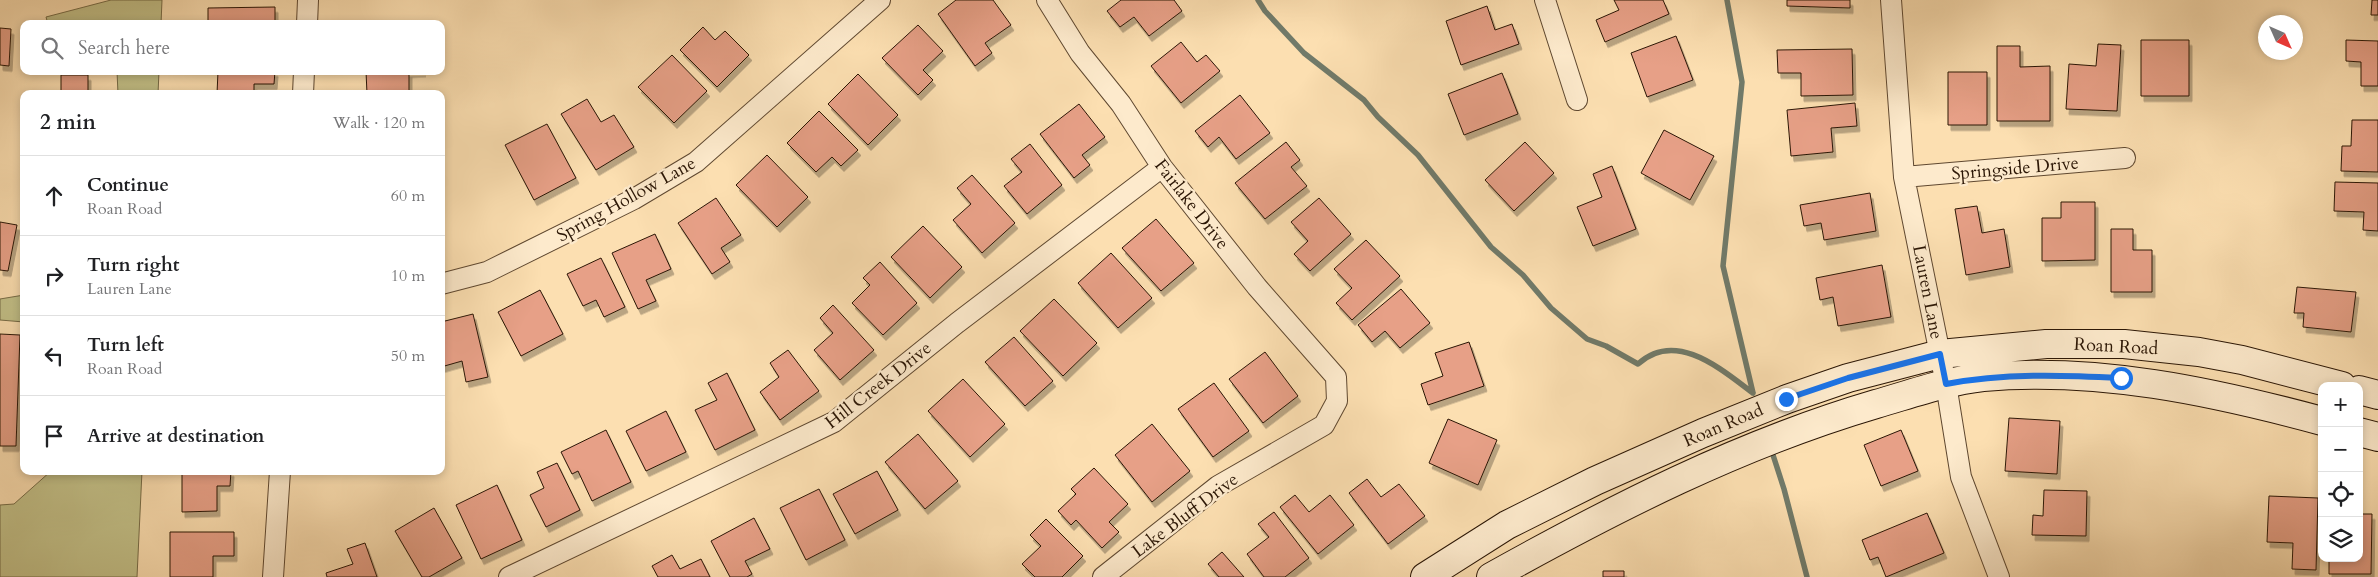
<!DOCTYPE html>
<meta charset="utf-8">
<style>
body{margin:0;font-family:Cardo,serif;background:#f2f2f2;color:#202124}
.controls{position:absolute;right:15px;bottom:15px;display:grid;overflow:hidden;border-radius:10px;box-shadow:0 2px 8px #0003}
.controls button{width:45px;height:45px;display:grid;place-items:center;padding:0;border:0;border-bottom:1px solid #e0e0e0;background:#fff;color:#202124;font:25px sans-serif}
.compass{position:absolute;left:2258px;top:15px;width:45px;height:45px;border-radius:50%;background:#fff;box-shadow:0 2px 8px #0003;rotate:135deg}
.stop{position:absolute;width:15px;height:15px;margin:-11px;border:4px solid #1a73e8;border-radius:50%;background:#fff}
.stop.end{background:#1a73e8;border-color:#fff;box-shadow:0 1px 5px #0008}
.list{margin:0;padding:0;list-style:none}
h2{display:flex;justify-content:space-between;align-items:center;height:65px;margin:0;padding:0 20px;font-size:21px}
h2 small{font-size:16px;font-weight:400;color:#757577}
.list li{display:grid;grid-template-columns:32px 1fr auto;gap:15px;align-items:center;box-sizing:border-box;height:80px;padding:0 20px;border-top:1px solid #e0e0e0}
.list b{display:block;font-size:19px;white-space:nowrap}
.list p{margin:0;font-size:16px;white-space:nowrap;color:#757577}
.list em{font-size:16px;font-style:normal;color:#757577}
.icon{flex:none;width:28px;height:28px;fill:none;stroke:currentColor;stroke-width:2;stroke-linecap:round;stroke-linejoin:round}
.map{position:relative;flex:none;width:2378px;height:577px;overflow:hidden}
.search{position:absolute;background:#fff;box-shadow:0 2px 8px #0003;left:20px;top:20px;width:425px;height:55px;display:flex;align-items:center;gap:12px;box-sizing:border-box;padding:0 18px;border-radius:10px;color:#757577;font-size:19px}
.panel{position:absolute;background:#fff;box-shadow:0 2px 8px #0003;left:20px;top:90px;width:425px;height:385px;border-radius:10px}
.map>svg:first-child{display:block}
</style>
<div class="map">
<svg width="2378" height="577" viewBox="0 0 2378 577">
<defs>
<filter id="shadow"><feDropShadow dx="3" dy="5.5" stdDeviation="0" flood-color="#0004"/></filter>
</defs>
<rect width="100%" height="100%" fill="#fcdfb1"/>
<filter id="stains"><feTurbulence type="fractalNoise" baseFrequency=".004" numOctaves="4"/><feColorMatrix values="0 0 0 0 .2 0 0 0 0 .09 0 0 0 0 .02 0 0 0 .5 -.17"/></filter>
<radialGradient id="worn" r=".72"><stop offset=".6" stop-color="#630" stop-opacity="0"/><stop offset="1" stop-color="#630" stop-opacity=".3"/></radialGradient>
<!-- green -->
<path fill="#c3c189" stroke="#776c47" d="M 111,0 L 162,0 L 161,24 L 48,24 L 46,17 Z
M 117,71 L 159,71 L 158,94 L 118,94 Z
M 24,295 L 24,322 L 0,320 L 0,299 Z
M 51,471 L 142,471 L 137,577 L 0,577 L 0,505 L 14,504 Z"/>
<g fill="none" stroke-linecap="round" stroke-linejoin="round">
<!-- stream -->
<path stroke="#717a69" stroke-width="5.5" d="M 1258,0 L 1265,11 L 1304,53 L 1364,100 L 1378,117 L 1418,155 L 1491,247 L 1523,275 L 1551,308 L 1587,339 L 1606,346 L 1638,364 C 1676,329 1722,370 1753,393
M 1727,0 L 1742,82 L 1723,266 L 1753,393
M 1773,455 L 1784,489 L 1807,577"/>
</g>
<!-- building -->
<path fill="#e7a087" stroke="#2b1605" filter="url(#shadow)" d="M 956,0 L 993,0 L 1011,25 L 985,43 L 992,53 L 975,66 L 938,14 Z
M 1121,0 L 1174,0 L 1182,11 L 1149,36 L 1134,17 L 1120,27 L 1107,11 Z
M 1614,0 L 1663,0 L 1669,14 L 1605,42 L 1596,20 L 1619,10 Z
M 1787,0 L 1850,0 L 1850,8 L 1787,6 Z
M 2372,0 L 2378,0 L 2378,15 L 2371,15 Z
M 1487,6 L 1495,30 L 1512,24 L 1519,44 L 1461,65 L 1446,21 Z
M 275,7 L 275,24 L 208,24 L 208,8 Z
M 918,25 L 943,51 L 923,70 L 933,80 L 918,95 L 882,58 Z
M 703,27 L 715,40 L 725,31 L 749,55 L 717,87 L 680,50 Z
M 0,28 L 11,29 L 9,66 L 0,65 Z
M 1676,36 L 1693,80 L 1647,97 L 1631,53 Z
M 2141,40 L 2189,40 L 2189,96 L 2141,96 Z
M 2346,40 L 2378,41 L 2378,86 L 2361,86 L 2361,62 L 2346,61 Z
M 1181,42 L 1197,62 L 1206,55 L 1220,71 L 1181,103 L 1151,66 Z
M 2098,44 L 2121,45 L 2117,111 L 2066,109 L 2069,64 L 2096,66 Z
M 1997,46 L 2020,46 L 2020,67 L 2050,66 L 2050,121 L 1997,121 Z
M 1852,49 L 1853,95 L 1801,96 L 1801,73 L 1778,73 L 1777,50 Z
M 672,55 L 707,91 L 674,123 L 638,87 Z
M 218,71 L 275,71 L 274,84 L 254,84 L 254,94 L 217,94 Z
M 366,71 L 423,71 L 409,72 L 409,94 L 367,94 Z
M 1948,72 L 1987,72 L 1987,125 L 1948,125 Z
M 1502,73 L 1518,114 L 1464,135 L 1448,94 Z
M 858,74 L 898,115 L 868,145 L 828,104 Z
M 61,75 L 88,75 L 88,94 L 61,94 Z
M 1240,95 L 1270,133 L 1236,159 L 1219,137 L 1208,147 L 1195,131 Z
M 587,99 L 601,122 L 614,115 L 634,147 L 596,170 L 561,114 Z
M 1855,103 L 1857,126 L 1831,128 L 1833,152 L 1791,156 L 1787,110 Z
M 1079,104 L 1105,137 L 1082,155 L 1090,165 L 1074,178 L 1040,134 Z
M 819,111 L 858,150 L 841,166 L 832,157 L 816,172 L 787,143 Z
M 2352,120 L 2378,120 L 2378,172 L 2341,171 L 2342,146 L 2351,146 Z
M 547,124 L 576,178 L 534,200 L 505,145 Z
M 1664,130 L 1714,156 L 1690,200 L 1641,173 Z
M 1286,142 L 1300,160 L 1291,167 L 1307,186 L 1265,219 L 1235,183 Z
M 1525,142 L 1554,173 L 1514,211 L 1485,180 Z
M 1030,144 L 1062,185 L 1027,214 L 1004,186 L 1022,172 L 1011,159 Z
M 767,155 L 808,197 L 777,227 L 736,185 Z
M 1612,166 L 1636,229 L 1593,246 L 1577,207 L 1602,197 L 1593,174 Z
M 972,175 L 1015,223 L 982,253 L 953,220 L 971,204 L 957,188 Z
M 2335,182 L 2378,183 L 2378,231 L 2363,230 L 2364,212 L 2334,211 Z
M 1870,193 L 1876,231 L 1824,240 L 1821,223 L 1804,226 L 1800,205 Z
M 716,198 L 741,235 L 721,248 L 730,262 L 712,274 L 678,223 Z
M 1319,198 L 1351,234 L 1310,271 L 1294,254 L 1308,241 L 1291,222 Z
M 2061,202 L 2095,202 L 2095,260 L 2042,261 L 2042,218 L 2061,218 Z
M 1977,206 L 1982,233 L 2004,229 L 2010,267 L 1966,275 L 1955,209 Z
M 1156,219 L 1194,263 L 1161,291 L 1122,248 Z
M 0,222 L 17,225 L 8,271 L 0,270 Z
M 923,226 L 962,267 L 930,298 L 891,257 Z
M 2111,229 L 2133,229 L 2133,250 L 2152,250 L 2152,292 L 2111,292 Z
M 655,234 L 671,269 L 646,280 L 656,301 L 638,309 L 612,253 Z
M 1366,240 L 1400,276 L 1352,320 L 1336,303 L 1352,288 L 1334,269 Z
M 1111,253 L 1152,298 L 1118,328 L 1078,283 Z
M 601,258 L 625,307 L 604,317 L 596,300 L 583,306 L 567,274 Z
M 880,262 L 917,303 L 883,335 L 852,303 L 870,285 L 863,278 Z
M 1882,265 L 1891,317 L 1838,326 L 1833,297 L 1820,300 L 1816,278 Z
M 2297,287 L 2356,292 L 2351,332 L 2303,327 L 2304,313 L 2294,313 Z
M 1401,289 L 1430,323 L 1400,348 L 1385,331 L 1372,342 L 1358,325 Z
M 540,290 L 563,334 L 521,356 L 498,312 Z
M 1054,299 L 1097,343 L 1063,376 L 1020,331 Z
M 833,305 L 874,350 L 840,380 L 814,350 L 833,333 L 820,318 Z
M 473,314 L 488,377 L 466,382 L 462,361 L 441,367 L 441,322 Z
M 0,334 L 20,335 L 16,446 L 0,446 Z
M 1014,337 L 1053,381 L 1025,406 L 985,362 Z
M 1469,342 L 1484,386 L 1428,405 L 1421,384 L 1443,376 L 1435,353 Z
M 788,350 L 819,391 L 780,420 L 760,392 L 779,377 L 770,363 Z
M 1265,352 L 1298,396 L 1263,423 L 1229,379 Z
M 727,373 L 755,430 L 715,450 L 695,410 L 717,400 L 708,383 Z
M 963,379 L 1005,424 L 970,457 L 928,411 Z
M 1214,383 L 1249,431 L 1213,457 L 1178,409 Z
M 666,411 L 686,452 L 646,471 L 626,431 Z
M 2009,418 L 2060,421 L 2057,474 L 2005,471 Z
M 1448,419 L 1497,440 L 1478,485 L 1429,463 Z
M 1152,424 L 1190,471 L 1152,502 L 1115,455 Z
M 606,430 L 631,482 L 592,501 L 578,471 L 572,474 L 561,452 Z
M 1901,430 L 1918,471 L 1881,486 L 1864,445 Z
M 918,434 L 958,481 L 925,509 L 885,462 Z
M 557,463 L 580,510 L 546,527 L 530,495 L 544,488 L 537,472 Z
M 1094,468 L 1128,504 L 1109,522 L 1119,532 L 1102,548 L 1076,520 L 1071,525 L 1058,511 L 1076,494 L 1071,489 Z
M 182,471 L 231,471 L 230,486 L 217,486 L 217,511 L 182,512 Z
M 877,471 L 898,510 L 855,534 L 833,494 Z
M 1367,479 L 1381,497 L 1399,484 L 1425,516 L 1388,544 L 1349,493 Z
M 497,485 L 522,540 L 481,559 L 456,505 Z
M 819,489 L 845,540 L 806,560 L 780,508 Z
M 2044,490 L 2087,491 L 2086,536 L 2032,535 L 2033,515 L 2043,516 Z
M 1295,495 L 1309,512 L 1330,495 L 1354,525 L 1318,554 L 1280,507 Z
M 2269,496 L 2318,498 L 2316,570 L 2292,569 L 2293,543 L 2267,542 Z
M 434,508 L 462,558 L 429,577 L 422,577 L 395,531 Z
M 1274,512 L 1309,558 L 1285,577 L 1264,577 L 1247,554 L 1269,537 L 1258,524 Z
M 1927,513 L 1944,553 L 1886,577 L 1878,557 L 1870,560 L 1862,540 Z
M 2359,514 L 2372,514 L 2371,574 L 2329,574 L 2329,558 L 2359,558 Z
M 754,518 L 770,549 L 745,561 L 752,574 L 747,577 L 730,577 L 711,541 Z
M 1046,519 L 1083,556 L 1062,577 L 1035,577 L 1022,564 L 1041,546 L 1030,535 Z
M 170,532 L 234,532 L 234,556 L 213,556 L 213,577 L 170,577 Z
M 365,543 L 377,577 L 327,577 L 326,573 L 353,564 L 347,549 Z
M 1222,552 L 1244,577 L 1219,577 L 1208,564 Z
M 672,555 L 680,569 L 701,559 L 710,577 L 658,577 L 652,566 Z
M 1603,571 L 1624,571 L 1624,577 L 1603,577 Z"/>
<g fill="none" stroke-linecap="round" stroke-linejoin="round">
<defs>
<path id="street" d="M 1047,0 L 1080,53 L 1121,104 L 1162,167 L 1257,287 L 1336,377 L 1337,401 L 1324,425 L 1218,486 L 1103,577
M 1545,0 L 1577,100
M 1891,0 L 1904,177 L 1946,384 L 1961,477 L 1999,577
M 307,24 L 308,0
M 303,94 L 304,71
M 1904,177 L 2125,158
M 441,284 L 487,272 L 634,199 L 696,162 L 880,0
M 273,577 L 280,471
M 509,577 L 834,422 L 957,323 L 1162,167"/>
<path id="secondary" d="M 2359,390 L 2378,395
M 2359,432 L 2378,437
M 1425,577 L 1507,525 L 1595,481 L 1703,433 L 1787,399 L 1848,378 L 1940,354 L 2046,344 L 2124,344 L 2199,352 L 2242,360 L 2342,386
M 1491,577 C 1615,508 1740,444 1876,404 C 1911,394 1947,381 1983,377 C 2098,367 2211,391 2322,421"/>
</defs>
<!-- street casing -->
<use href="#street" stroke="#5f4830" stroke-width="22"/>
<!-- secondary casing -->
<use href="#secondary" stroke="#2b1605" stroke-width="30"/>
<!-- street -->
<use href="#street" stroke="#fdeacc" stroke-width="20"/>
<!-- secondary -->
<use href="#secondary" stroke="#fdeacc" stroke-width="28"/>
</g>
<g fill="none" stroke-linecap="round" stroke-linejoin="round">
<!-- route -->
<path stroke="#1a73e8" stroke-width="6" d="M 1786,399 L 1848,378 L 1940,354 L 1946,384 C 2004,373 2062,375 2121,378"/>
</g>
<g text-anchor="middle" stroke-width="4.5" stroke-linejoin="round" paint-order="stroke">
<!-- street labels -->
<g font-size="18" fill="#2b1605" stroke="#fdeacc">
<text transform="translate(2015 168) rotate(-5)" y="6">Springside Drive</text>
<text transform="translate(626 199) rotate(-29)" y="6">Spring Hollow Lane</text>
<text transform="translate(1192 204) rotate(52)" y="6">Fairlake Drive</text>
<text transform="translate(1928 292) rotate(79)" y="6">Lauren Lane</text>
<text transform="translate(2116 346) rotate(3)" y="6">Roan Road</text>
<text transform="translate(878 385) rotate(-38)" y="6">Hill Creek Drive</text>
<text transform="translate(1723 425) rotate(-23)" y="6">Roan Road</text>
<text transform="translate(1185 515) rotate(-37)" y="6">Lake Bluff Drive</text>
</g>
</g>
<rect width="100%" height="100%" filter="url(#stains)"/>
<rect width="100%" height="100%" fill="url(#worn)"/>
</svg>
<div class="controls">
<button>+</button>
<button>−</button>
<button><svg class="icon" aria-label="locate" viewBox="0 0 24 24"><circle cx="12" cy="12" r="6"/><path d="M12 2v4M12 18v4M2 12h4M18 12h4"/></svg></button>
<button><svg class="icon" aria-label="layers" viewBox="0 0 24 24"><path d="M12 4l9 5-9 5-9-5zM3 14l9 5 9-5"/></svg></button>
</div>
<svg class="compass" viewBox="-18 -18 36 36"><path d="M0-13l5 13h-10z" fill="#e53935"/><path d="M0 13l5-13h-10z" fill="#757577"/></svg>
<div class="stop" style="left:2121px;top:378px"></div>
<div class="stop end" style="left:1786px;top:399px"></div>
<div class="search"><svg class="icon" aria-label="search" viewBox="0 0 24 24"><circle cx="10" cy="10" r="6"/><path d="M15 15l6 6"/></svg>Search here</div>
<section class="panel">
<h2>2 min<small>Walk · 120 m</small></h2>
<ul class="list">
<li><svg class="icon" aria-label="ahead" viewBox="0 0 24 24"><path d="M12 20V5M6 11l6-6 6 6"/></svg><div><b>Continue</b><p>Roan Road</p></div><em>60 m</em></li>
<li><svg class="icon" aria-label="right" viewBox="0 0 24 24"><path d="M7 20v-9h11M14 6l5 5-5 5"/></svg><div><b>Turn right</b><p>Lauren Lane</p></div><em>10 m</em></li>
<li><svg class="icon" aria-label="left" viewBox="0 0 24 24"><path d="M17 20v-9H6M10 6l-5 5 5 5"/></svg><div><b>Turn left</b><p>Roan Road</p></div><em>50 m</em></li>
<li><svg class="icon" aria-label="arrive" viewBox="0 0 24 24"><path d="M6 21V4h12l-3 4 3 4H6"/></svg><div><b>Arrive at destination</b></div></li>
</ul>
</section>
</div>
